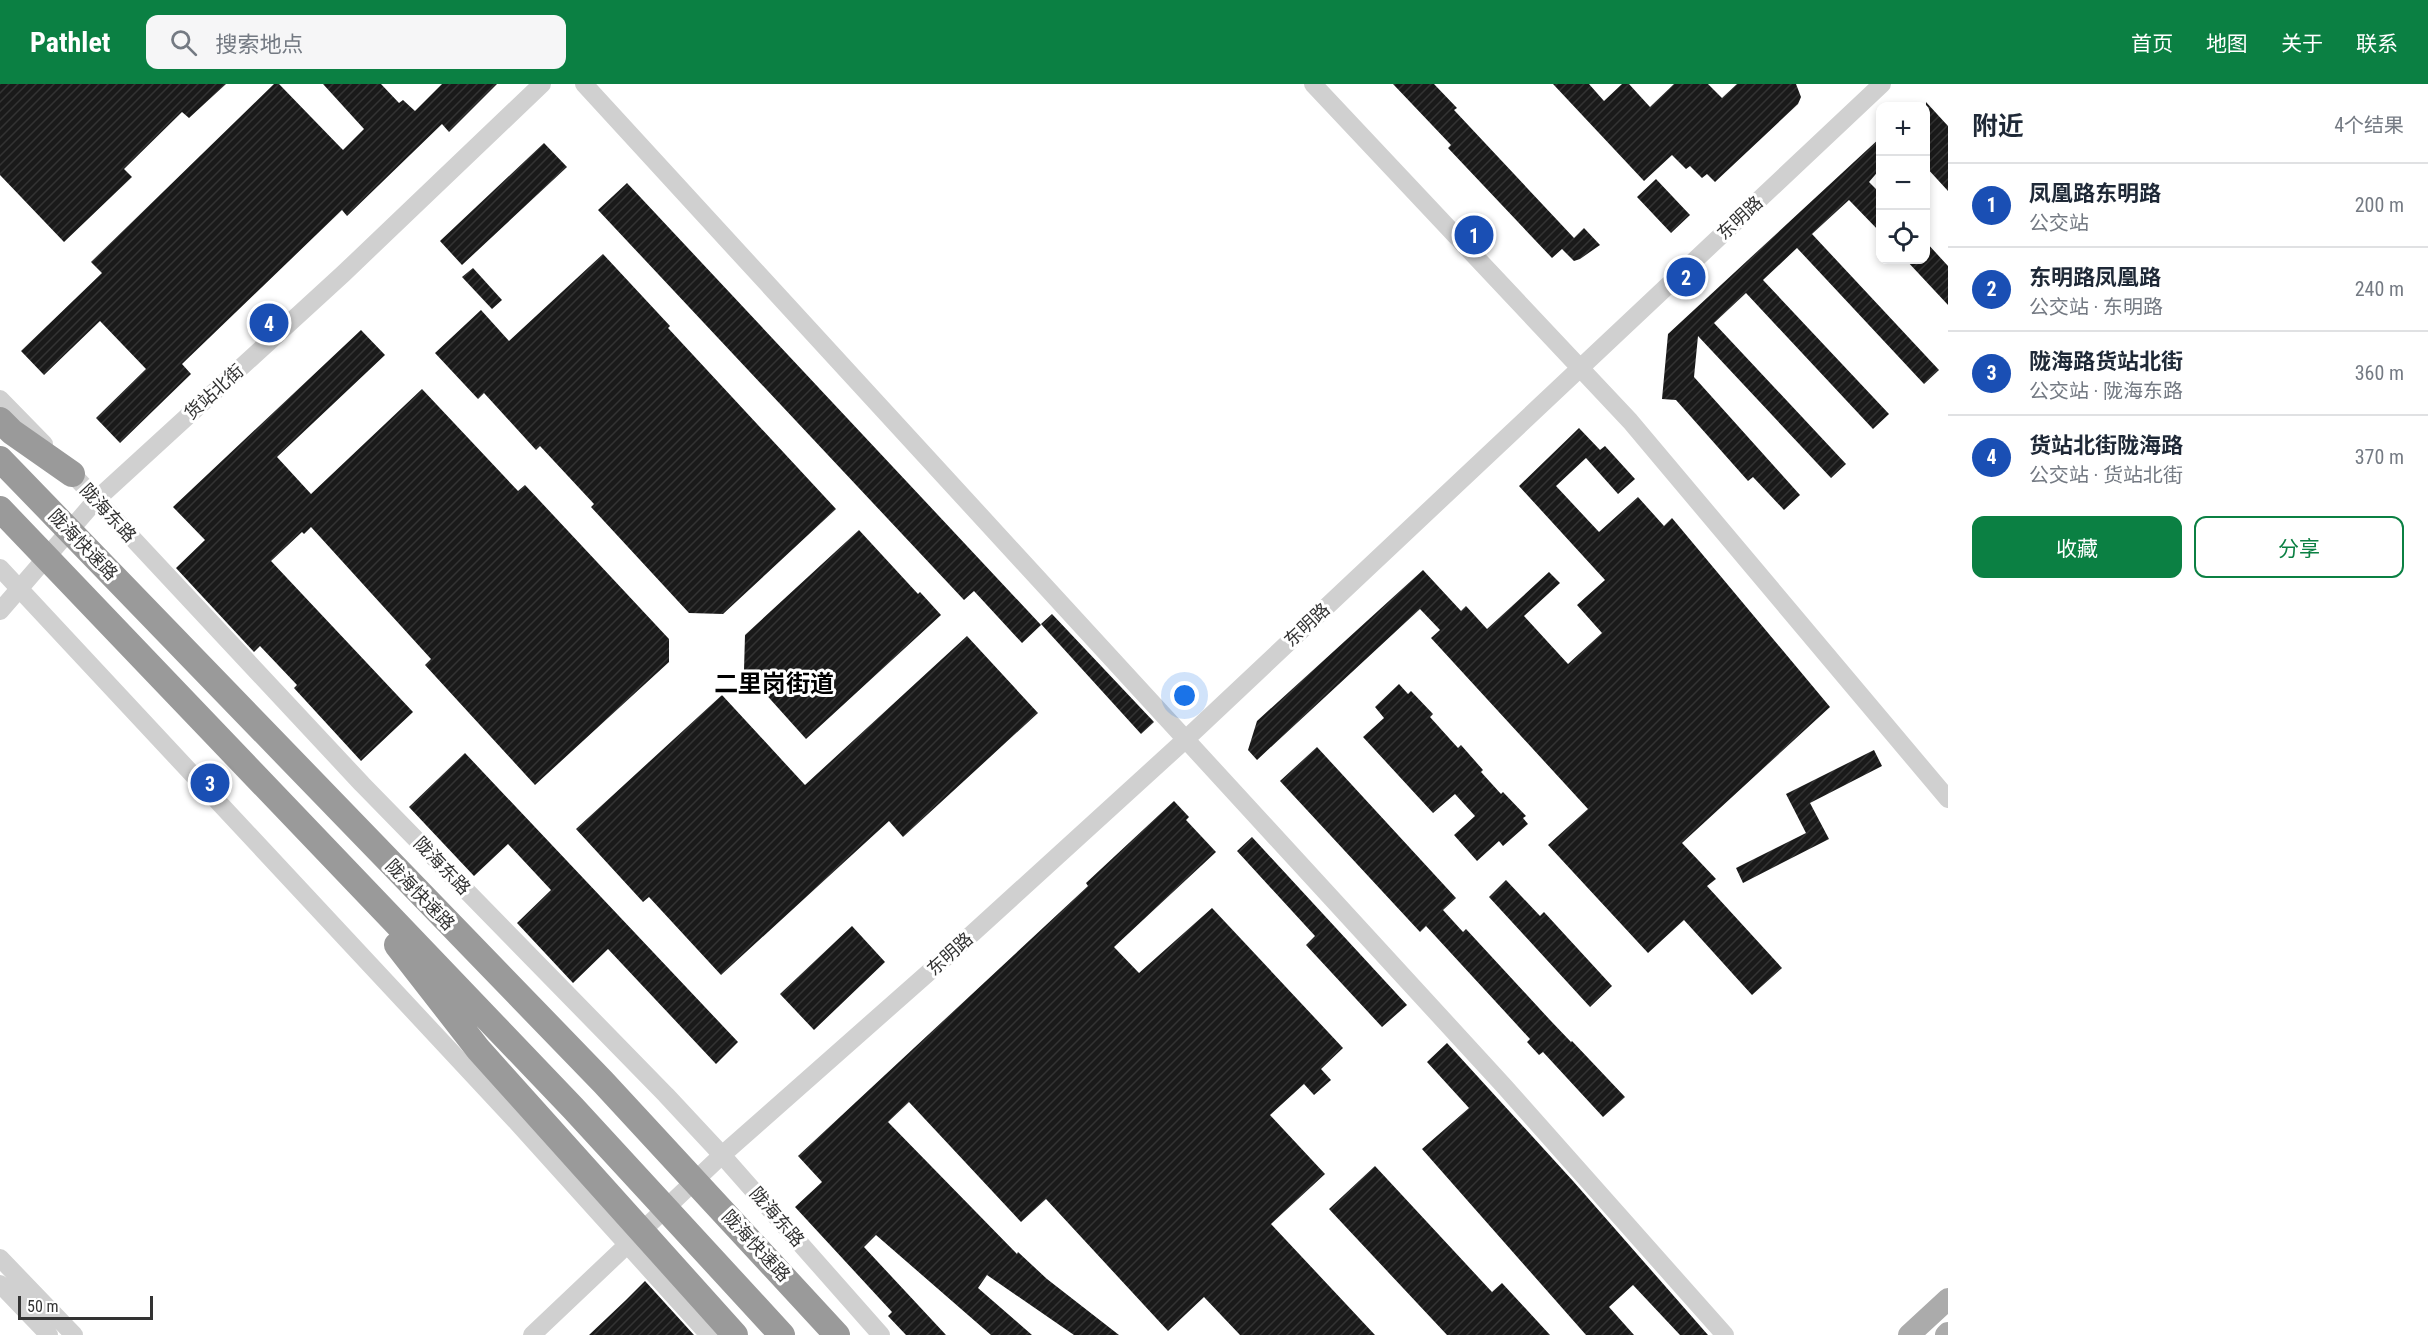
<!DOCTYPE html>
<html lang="zh">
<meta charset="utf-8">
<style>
body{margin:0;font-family:"Roboto Condensed","Noto Sans SC",sans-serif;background:#f6f6f7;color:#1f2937}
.controls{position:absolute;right:18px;top:18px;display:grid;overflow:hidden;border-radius:12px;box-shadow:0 3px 9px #0003}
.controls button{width:54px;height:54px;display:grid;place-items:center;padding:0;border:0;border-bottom:2px solid #e0e1e3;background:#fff;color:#1f2937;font:30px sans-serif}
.scale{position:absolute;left:18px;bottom:15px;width:135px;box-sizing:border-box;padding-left:6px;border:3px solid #333;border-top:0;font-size:16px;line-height:21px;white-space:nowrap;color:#333;-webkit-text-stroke:4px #fff;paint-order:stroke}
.you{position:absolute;left:1185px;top:612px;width:21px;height:21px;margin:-15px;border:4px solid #fff;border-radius:50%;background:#1a73e8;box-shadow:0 0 0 9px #1a73e833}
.badge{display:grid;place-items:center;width:39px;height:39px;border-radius:50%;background:#0b8043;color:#fff;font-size:20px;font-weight:700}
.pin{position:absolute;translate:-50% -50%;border:3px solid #fff;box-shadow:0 2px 6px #0006}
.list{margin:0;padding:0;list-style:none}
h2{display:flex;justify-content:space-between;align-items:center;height:78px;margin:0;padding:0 24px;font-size:26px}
h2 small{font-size:20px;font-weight:400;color:#747a83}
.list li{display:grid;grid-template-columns:39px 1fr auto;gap:18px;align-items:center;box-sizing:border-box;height:84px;padding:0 24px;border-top:2px solid #e0e1e3}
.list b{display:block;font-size:22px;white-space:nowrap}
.list p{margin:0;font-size:20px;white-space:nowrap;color:#747a83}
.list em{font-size:20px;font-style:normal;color:#747a83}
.actions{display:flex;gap:12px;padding:18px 24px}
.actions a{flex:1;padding:14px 0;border:2px solid #0b8043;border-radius:12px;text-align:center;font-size:21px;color:#0b8043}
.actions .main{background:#0b8043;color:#fff}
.icon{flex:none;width:33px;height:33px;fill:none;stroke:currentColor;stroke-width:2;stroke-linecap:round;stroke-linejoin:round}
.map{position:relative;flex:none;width:1948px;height:1251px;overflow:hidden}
header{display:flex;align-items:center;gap:36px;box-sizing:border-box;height:84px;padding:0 30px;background:#0b8043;color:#fff}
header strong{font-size:28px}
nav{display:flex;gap:33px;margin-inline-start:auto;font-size:21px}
.search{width:420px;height:54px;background:#f6f6f7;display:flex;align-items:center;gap:15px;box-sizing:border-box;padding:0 21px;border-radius:12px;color:#747a83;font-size:22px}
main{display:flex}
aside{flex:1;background:#fff}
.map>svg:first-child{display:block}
</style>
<header>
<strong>Pathlet</strong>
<div class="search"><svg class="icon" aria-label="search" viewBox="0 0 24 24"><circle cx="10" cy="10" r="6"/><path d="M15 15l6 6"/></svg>搜索地点</div>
<nav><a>首页</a><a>地图</a><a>关于</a><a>联系</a></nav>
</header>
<main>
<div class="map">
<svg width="1948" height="1251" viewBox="0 0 1948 1251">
<defs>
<pattern id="building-hatch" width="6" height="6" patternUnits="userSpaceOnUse" patternTransform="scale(1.5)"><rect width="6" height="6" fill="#1a1a1a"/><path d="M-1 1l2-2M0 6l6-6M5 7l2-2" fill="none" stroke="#333"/></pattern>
</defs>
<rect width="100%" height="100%" fill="#fff"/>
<!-- building -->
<path fill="url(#building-hatch)" d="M 0,0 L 226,0 L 189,34 L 182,28 L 124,85 L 132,93 L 64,158 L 0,91 Z
M 274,0 L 279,0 L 343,66 L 364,45 L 323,0 L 381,0 L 399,19 L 403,16 L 415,27 L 442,0 L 497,0 L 449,48 L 442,40 L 347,132 L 342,126 L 182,280 L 191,290 L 120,359 L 96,334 L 146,285 L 100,237 L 44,291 L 21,267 L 102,189 L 91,178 Z
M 1393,0 L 1434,0 L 1457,24 L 1454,26 L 1574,154 L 1584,144 L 1600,161 L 1580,175 L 1574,177 L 1562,165 L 1552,174 L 1448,64 L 1451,61 Z
M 1553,0 L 1589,0 L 1604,17 L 1622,0 L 1629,0 L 1650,23 L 1674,0 L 1708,0 L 1722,14 L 1737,0 L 1796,0 L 1801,13 L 1798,20 L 1715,98 L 1707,90 L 1702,94 L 1690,82 L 1686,85 L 1672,71 L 1644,97 Z
M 1926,18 L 1948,42 L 1948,107 L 1926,83 Z
M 1881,53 L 1881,84 L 1869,98 L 1881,110 L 1881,149 L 1849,116 L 1812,150 L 1939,286 L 1924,300 L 1797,164 L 1763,196 L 1889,330 L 1873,345 L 1746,209 L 1714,239 L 1846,380 L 1831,394 L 1698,252 L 1694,293 L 1800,411 L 1784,426 L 1753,393 L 1748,397 L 1676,316 L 1662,315 L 1668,250 Z
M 544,59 L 567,83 L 462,181 L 440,157 Z
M 1656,95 L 1690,131 L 1671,149 L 1637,113 Z
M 627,99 L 1041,541 L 1022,559 L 974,507 L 964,516 L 598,126 Z
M 1926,158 L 1948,182 L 1948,221 L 1906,176 L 1926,176 Z
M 603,170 L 670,242 L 668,244 L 836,425 L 723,530 L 689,529 L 591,423 L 594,420 L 540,362 L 536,366 L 484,309 L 478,315 L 435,269 L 481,226 L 509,257 Z
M 473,184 L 502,216 L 492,225 L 462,193 Z
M 361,246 L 385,271 L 277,373 L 311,410 L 422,305 L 518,407 L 525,401 L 669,555 L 669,578 L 535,701 L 425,581 L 431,575 L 311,443 L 304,450 L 302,448 L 271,477 L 413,628 L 361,677 L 294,604 L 297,601 L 260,562 L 254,568 L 176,484 L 205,456 L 173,423 Z
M 1579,344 L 1600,366 L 1605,362 L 1635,395 L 1618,410 L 1586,374 L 1556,402 L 1599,448 L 1638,413 L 1664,442 L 1672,434 L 1830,623 L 1682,759 L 1716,795 L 1707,802 L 1782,884 L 1752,911 L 1684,836 L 1648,869 L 1548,761 L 1588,725 L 1431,554 L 1440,546 L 1420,525 L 1257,676 L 1248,666 L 1257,637 L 1423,486 L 1461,527 L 1466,522 L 1487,545 L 1549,488 L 1560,499 L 1524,532 L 1568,580 L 1602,549 L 1577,521 L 1605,496 L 1519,402 Z
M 859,446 L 918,510 L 920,508 L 941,531 L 806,655 L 744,586 L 745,551 Z
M 1052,530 L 1154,638 L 1141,650 L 1041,540 Z
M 967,552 L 1038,629 L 903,753 L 889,737 L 721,891 L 649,813 L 643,818 L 576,745 L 722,611 L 805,701 Z
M 1399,600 L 1408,610 L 1411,607 L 1433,630 L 1430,633 L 1458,664 L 1461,661 L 1483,686 L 1481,688 L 1501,710 L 1503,708 L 1526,732 L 1523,734 L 1528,740 L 1503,762 L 1499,757 L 1477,777 L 1454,751 L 1475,732 L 1455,710 L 1433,729 L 1363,653 L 1384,634 L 1375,623 Z
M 1317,663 L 1456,814 L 1443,826 L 1463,848 L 1466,845 L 1550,936 L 1571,958 L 1572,957 L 1625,1013 L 1603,1033 L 1543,968 L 1539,971 L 1527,958 L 1530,955 L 1426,842 L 1420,848 L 1280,697 Z
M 1874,666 L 1882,682 L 1810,719 L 1829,755 L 1743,799 L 1736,784 L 1806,749 L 1786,710 Z
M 465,669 L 738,958 L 716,980 L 608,865 L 573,899 L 517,839 L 551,806 L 508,760 L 474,792 L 409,723 Z
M 1174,717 L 1189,733 L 1186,736 L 1216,768 L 1114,863 L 1139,889 L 1212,824 L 1343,964 L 1321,985 L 1331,996 L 1314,1011 L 1304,1000 L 1270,1031 L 1325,1090 L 1271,1140 L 1375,1251 L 1240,1251 L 1204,1213 L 1168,1247 L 1046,1115 L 1021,1138 L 909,1018 L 888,1038 L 1017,1170 L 1018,1168 L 1047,1195 L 1119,1251 L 1074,1251 L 987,1191 L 978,1204 L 1032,1251 L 991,1251 L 876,1151 L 864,1163 L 946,1251 L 906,1251 L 888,1232 L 892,1228 L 795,1123 L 822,1098 L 798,1072 L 1088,802 L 1086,799 Z
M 1252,753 L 1407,921 L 1382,943 L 1306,861 L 1315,852 L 1237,767 Z
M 1506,796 L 1540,832 L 1544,828 L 1612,902 L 1590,923 L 1489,813 Z
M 852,842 L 885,878 L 814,946 L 780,910 Z
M 1447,959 L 1573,1097 L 1708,1251 L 1680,1251 L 1633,1201 L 1609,1223 L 1634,1251 L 1586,1251 L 1422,1065 L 1469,1024 L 1427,978 Z
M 1375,1082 L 1492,1208 L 1502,1199 L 1550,1251 L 1447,1251 L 1329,1125 Z
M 645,1197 L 694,1251 L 589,1251 L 626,1216 Z"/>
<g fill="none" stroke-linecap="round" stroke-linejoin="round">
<!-- minor -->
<path stroke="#d0d0d0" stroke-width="18" d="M 584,0 L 1504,1002 L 1725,1251
M 1313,0 L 1630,337 L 1948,715
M 0,315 L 44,360
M 65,382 L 362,700 L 666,1011 L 722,1071 L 881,1251
M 0,484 L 514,1035 L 709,1251
M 0,527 L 96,416 L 343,190 L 542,0
M 0,1174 L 74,1251
M 0,1200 L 49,1251
M 532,1251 L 722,1071 L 962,859 L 1186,655 L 1882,0"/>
<!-- major -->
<path stroke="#ababab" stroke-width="22" d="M 1909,1251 L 1948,1215
M 1946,1251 L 1948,1249"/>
<!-- highway -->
<path stroke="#9a9a9a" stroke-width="26" d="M 0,336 L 12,348 L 72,390
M 0,375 L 603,998 L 837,1251
M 0,425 L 573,1024 L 782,1251
M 397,861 L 478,965 L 735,1251"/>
</g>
<g text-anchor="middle" stroke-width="6" stroke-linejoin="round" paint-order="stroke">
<!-- street labels -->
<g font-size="18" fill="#333" stroke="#fff">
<text transform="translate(1740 134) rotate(-43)" y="6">东明路</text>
<text transform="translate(214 308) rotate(-42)" y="6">货站北街</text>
<text transform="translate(108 429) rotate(47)" y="6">陇海东路</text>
<text transform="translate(83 461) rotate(46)" y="6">陇海快速路</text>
<text transform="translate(1307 541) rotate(-43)" y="6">东明路</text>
<text transform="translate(442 782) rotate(46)" y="6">陇海东路</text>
<text transform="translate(420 811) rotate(46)" y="6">陇海快速路</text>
<text transform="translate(950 870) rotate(-42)" y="6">东明路</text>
<text transform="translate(777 1133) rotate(49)" y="6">陇海东路</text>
<text transform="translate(756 1162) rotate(47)" y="6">陇海快速路</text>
</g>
<!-- district labels -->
<g font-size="24" font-weight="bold" fill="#000" stroke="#fff">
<text x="774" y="608">二里岗街道</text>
</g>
</g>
</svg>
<div class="controls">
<button>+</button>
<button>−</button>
<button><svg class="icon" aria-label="locate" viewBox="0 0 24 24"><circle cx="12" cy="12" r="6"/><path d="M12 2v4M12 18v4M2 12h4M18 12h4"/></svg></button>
</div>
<div class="scale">50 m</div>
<div class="you"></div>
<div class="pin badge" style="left:1474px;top:151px;background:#1a4fb4">1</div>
<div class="pin badge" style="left:1686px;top:193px;background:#1a4fb4">2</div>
<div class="pin badge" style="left:210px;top:699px;background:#1a4fb4">3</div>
<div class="pin badge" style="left:269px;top:239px;background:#1a4fb4">4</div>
</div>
<aside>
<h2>附近<small>4个结果</small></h2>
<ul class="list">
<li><span class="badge" style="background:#1a4fb4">1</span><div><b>凤凰路东明路</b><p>公交站</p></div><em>200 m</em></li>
<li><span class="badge" style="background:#1a4fb4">2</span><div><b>东明路凤凰路</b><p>公交站 · 东明路</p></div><em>240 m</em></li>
<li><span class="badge" style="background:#1a4fb4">3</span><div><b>陇海路货站北街</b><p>公交站 · 陇海东路</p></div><em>360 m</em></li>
<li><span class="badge" style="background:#1a4fb4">4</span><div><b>货站北街陇海路</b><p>公交站 · 货站北街</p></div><em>370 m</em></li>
</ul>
<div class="actions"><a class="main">收藏</a><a>分享</a></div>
</aside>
</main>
